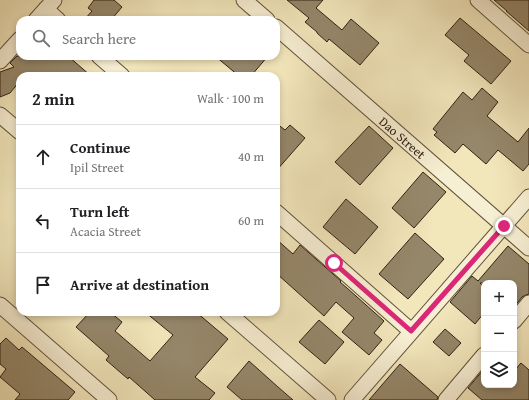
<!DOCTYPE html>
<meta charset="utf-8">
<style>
body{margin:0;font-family:"Gentium Book Plus",serif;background:#f2f2f2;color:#202124}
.controls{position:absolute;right:12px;bottom:12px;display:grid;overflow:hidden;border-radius:8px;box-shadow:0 2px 6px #0003}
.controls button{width:36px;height:36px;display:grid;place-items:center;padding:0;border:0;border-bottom:1px solid #e0e0e0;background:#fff;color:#202124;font:20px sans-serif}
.stop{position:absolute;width:12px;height:12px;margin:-9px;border:3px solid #db2777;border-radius:50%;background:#fff}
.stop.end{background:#db2777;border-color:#fff;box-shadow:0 1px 4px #0008}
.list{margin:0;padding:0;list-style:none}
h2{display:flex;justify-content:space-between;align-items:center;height:52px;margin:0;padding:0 16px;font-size:17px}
h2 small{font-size:13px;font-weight:400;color:#757577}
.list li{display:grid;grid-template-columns:26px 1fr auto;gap:12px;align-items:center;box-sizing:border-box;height:64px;padding:0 16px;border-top:1px solid #e0e0e0}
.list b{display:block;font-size:15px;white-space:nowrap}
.list p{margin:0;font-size:13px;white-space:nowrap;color:#757577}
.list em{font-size:13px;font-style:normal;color:#757577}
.icon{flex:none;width:22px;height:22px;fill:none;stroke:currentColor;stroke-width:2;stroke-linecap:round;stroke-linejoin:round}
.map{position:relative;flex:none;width:529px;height:400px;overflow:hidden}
.search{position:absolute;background:#fff;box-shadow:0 2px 6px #0003;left:16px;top:16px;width:264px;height:44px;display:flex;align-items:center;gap:10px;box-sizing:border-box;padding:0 14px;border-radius:12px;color:#757577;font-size:15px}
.panel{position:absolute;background:#fff;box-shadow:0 2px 6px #0003;left:16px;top:72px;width:264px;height:244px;border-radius:12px}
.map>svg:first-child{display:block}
</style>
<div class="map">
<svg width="529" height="400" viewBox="0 0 529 400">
<rect width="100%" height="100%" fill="#f2e6bb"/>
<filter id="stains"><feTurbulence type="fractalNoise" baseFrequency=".005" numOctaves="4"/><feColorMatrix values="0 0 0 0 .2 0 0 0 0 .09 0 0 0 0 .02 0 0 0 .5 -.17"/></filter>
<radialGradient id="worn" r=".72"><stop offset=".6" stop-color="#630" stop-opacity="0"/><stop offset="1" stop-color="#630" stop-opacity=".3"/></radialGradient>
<!-- building -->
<path fill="#95876a" stroke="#312113" d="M 94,0 L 114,0 L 122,7 L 111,20 L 84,20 L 92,11 L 88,8 Z
M 287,0 L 323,0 L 316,8 L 342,30 L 351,19 L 379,43 L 360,65 L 329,39 L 327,42 L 317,33 L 317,32 L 305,22 L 309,18 Z
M 494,0 L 529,0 L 529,31 L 506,11 L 507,11 Z
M 460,18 L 511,61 L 491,84 L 464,61 L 469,55 L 445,35 Z
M 17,56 L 68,56 L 91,76 L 20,76 L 20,81 L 10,93 L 0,97 L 0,72 L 14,67 L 10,63 Z
M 215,56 L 268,56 L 251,76 L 239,76 Z
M 482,88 L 498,102 L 487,116 L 518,142 L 529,128 L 529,164 L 523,171 L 498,150 L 486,164 L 463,144 L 455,153 L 434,135 L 437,132 L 433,129 L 463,92 L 472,100 Z
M 276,123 L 285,130 L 290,125 L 305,138 L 276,171 Z
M 369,126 L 393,148 L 360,185 L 335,162 Z
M 423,172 L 446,192 L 414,228 L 392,208 Z
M 346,199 L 378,227 L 355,254 L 323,227 Z
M 415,233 L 444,259 L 408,299 L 379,274 Z
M 276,239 L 293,254 L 300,245 L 341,281 L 340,282 L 347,288 L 384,321 L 374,333 L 382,340 L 369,355 L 342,332 L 354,318 L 336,302 L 324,316 L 276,273 Z
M 508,246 L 529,264 L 529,294 L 526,295 L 522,297 L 514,307 L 514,283 L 480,283 L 484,287 L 484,313 L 475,324 L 450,302 L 472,276 L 478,281 Z
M 90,312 L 110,312 L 122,322 L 115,331 L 150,361 L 173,335 L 145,312 L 196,312 L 228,339 L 195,377 L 215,393 L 209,400 L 155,400 L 129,377 L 128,379 L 106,360 L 109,356 L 76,327 Z
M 319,320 L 344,342 L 325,364 L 299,342 Z
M 445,329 L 461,343 L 449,356 L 433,342 Z
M 6,338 L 19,350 L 22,347 L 75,392 L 68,400 L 15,400 L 20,394 L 0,377 L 6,369 L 0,364 L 0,344 Z
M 249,361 L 278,387 L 293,400 L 242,400 L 227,387 Z
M 521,363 L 529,370 L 529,400 L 482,400 L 468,388 L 484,369 L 484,385 L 514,385 L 514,371 Z
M 400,364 L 438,397 L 437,400 L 369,400 Z"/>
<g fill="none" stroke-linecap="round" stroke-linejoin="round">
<defs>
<g id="minor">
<path d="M 244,0 L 267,20"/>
<path d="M 478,0 L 529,45"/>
<path d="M 46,9 L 58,20"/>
<path d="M 36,20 L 54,0"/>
<path id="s1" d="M 276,27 L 529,248"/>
<path d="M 99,56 L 122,76"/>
<path d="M 0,61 L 20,39"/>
<path d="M 0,115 L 20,132"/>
<path d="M 276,212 L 411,331"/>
<path d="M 0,305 L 109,400"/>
<path d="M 227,312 L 328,400"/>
<path d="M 514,321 L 529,303"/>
<path d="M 352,400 L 529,197"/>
<path d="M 446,400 L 484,355"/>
</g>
</defs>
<!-- minor casing -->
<use href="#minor" stroke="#61523d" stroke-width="17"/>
<!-- minor -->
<use href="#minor" stroke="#f7efd3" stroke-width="15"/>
</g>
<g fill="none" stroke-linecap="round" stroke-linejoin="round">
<!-- route -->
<path stroke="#db2777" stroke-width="5" d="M 334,263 L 411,331 L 504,226"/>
</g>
<g text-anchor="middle" stroke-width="3.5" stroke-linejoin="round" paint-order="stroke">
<!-- street labels -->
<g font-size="13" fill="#312113" stroke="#f7efd3">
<text dy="5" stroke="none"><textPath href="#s1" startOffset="168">Dao Street</textPath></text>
</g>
</g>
<rect width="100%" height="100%" filter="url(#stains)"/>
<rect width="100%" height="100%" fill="url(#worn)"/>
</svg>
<div class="controls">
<button>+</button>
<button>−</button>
<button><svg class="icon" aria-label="layers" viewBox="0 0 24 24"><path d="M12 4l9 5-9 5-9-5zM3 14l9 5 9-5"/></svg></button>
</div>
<div class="stop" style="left:334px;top:263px"></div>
<div class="stop end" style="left:504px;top:226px"></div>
<div class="search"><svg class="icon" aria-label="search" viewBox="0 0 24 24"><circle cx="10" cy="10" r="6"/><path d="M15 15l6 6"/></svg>Search here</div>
<section class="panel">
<h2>2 min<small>Walk · 100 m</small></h2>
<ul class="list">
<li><svg class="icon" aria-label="ahead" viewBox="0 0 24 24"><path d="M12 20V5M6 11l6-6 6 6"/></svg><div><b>Continue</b><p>Ipil Street</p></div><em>40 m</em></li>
<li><svg class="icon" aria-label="left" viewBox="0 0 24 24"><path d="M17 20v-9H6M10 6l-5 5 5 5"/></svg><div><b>Turn left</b><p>Acacia Street</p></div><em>60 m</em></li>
<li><svg class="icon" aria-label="arrive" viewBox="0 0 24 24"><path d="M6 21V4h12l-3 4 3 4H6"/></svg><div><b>Arrive at destination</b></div></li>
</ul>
</section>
</div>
